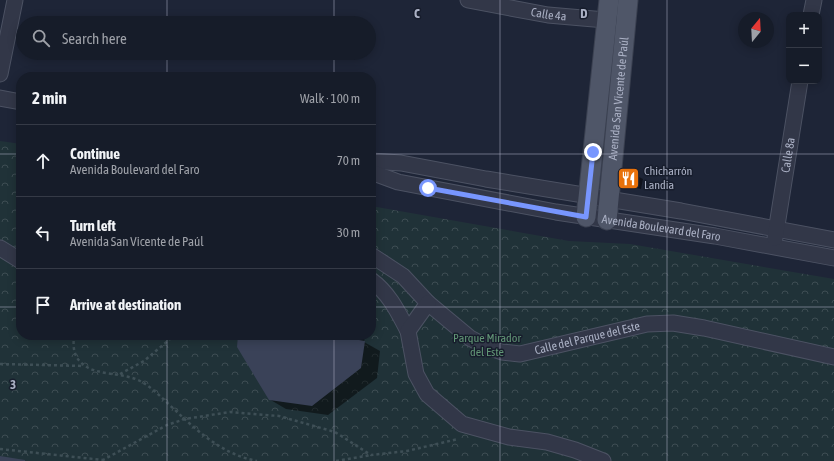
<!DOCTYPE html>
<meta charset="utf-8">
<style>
body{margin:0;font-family:"Asap Condensed",sans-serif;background:#232935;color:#f1f3f6}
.controls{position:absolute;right:12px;top:12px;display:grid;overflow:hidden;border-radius:8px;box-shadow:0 2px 10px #0003}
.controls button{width:36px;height:36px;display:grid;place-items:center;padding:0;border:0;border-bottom:1px solid #353a46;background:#161c29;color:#f1f3f6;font:20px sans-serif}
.compass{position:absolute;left:738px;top:12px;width:36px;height:36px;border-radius:50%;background:#161c29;box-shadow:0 2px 10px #0003;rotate:18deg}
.stop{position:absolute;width:12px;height:12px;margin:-9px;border:3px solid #7896fe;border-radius:50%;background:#fff}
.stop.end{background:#7896fe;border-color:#fff;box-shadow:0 1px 4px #0008}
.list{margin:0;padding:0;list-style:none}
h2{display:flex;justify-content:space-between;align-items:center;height:52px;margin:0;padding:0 16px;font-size:17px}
h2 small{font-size:13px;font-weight:400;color:#9ea1a8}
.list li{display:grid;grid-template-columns:26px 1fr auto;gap:12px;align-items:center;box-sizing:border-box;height:72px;padding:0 16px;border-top:1px solid #353a46}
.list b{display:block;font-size:15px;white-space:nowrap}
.list p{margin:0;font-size:13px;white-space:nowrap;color:#9ea1a8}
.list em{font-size:13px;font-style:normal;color:#9ea1a8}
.icon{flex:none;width:22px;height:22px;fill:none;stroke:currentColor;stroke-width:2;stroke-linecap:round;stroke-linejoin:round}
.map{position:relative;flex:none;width:834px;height:461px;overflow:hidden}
.search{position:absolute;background:#161c29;box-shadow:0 2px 10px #0003;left:16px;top:16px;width:360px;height:44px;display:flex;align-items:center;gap:10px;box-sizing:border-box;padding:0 14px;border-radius:22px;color:#9ea1a8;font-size:15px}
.panel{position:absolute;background:#161c29;box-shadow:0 2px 10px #0003;left:16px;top:72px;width:360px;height:268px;border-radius:16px}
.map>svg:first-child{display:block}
</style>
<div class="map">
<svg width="834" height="461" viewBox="0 0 834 461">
<defs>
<pattern id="park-crowns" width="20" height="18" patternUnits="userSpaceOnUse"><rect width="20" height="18" fill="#203238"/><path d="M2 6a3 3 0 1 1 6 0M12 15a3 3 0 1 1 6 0" fill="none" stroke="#3e4d53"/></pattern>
</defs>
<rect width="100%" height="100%" fill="#1e2537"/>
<!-- park -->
<path fill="url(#park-crowns)" d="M 0,141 L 21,144 L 21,335 L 371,335 L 371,206 L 569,241 L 630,244 L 834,279 L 834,461 L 0,461 Z"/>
<!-- shadow -->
<path fill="#0007" d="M 620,173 L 639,177 L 643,179 L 641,189 L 627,186 L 622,184 Z
M 239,335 L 365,335 L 364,342 L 380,351 L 377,378 L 328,415 L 286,409 L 269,399 Z"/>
<!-- building -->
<path fill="#3a4258" d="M 619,172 L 639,176 L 637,188 L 622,185 L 619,180 Z
M 238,335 L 348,335 L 347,338 L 365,341 L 361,368 L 312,406 L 269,400 L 237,347 Z
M 0,456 L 25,460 L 25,461 L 0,461 Z"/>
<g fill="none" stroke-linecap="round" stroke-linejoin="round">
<defs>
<g id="minor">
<path id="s1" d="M 468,0 L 548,15 L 617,21"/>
<path d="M 811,15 L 814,0"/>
<path d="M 0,74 L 15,0"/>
<path d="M 0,98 L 21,102"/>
<path d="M 371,161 L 401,163 L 486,179 L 681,211 L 834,240"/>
<path id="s2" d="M 371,172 L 398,182 L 556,212 L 715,236 L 834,258"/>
<path id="s3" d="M 775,238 L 800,81"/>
<path d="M 0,248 L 21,261"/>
<path id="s4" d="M 371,255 L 403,276 L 428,303 L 470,338 L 487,347 L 502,352 L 520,354 L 647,324 L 673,323 L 704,328 L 834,357"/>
<path d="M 371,280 C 389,293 398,312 408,331"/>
<path d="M 428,303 L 408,331 L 416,374 L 427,394 L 462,424 L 509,437 L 547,442 L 575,450 L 603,461"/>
</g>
<g id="major">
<path d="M 586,217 L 609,0"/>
<path id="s5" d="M 607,220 L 628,0"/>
</g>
</defs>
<!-- minor casing -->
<use href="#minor" stroke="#4c5263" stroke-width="17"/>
<!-- major casing -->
<use href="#major" stroke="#3b4151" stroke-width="21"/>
<!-- path -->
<path stroke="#3e4f56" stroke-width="2.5" stroke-dasharray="3 3" stroke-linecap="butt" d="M 74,335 C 73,347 73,357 84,365 C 97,376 125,372 142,382 C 155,390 164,400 175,410 C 198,432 224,455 257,461
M 0,364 L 84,366
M 120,374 L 144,361 L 170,339 L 173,335
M 0,449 L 103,460
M 103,461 L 103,460 L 167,425 L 185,419 L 230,412 L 279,416 L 335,432 L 371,455 L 407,451 L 458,439
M 336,461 L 371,455"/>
<!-- minor -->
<use href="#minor" stroke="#323748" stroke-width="15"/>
<!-- major -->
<use href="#major" stroke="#4f5668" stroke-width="19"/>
</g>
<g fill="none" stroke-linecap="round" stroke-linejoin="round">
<!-- route -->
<path stroke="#7896fe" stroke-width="5" d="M 428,188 L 586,217 L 593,152"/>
</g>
<!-- grid -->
<path fill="none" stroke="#abb1c5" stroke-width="1" stroke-opacity="0.55" d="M 167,0 L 167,23M 334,0 L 334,23M 500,0 L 500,461M 667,0 L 667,461M 167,53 L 167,77M 334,53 L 334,77M 0,154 L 21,154M 371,154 L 834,154M 0,307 L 21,307M 371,307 L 834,307M 167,335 L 167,461M 334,335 L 334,461"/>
<!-- icons -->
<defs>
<symbol id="restaurant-square" viewBox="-11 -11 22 22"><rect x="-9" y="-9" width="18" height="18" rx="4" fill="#e8710a" stroke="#171d2c"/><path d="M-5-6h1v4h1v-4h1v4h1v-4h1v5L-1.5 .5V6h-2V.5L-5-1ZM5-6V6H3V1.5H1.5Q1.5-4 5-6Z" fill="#fff"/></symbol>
</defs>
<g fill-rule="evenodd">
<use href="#restaurant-square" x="616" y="166" width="25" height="25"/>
</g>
<g text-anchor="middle" stroke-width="3" stroke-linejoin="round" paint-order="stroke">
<!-- street labels -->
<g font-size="12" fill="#abb1c5" stroke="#171d2c">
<text dy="4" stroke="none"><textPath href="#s1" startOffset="82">Calle 4a</textPath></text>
<text dy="4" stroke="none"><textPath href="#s5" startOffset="122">Avenida San Vicente de Paúl</textPath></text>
<text dy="4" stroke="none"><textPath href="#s3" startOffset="84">Calle 8a</textPath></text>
<text dy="4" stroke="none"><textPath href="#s2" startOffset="296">Avenida Boulevard del Faro</textPath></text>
<text dy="4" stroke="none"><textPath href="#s4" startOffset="252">Calle del Parque del Este</textPath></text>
</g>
<!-- poi labels -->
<g font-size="12" fill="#abb1c5" stroke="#171d2c" text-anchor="start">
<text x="644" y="175">Chicharrón<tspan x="644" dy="14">Landia</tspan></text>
</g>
<!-- park labels -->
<g font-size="12" fill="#629676" stroke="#171d2c">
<text x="487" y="342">Parque Mirador<tspan x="487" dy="14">del Este</tspan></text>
</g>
</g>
<g font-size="13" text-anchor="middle" font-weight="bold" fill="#abb1c5" stroke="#171d2c" stroke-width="3" stroke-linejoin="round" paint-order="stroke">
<text x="417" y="18">C</text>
<text x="584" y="18">D</text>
<text x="13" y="389">3</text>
</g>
</svg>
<div class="controls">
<button>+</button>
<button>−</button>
</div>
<svg class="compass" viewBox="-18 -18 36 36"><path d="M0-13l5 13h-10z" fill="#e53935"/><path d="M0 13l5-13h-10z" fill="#9ea1a8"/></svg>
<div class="stop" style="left:428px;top:188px"></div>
<div class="stop end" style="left:593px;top:152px"></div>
<div class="search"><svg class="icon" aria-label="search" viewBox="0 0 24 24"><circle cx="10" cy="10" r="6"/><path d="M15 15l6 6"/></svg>Search here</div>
<section class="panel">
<h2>2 min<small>Walk · 100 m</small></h2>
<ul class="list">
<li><svg class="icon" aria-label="ahead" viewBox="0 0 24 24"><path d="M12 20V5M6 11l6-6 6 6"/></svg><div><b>Continue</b><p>Avenida Boulevard del Faro</p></div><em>70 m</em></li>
<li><svg class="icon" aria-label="left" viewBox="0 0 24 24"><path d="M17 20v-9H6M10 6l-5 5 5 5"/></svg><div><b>Turn left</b><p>Avenida San Vicente de Paúl</p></div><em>30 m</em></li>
<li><svg class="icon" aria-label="arrive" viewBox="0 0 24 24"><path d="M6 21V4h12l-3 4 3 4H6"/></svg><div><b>Arrive at destination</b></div></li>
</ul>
</section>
</div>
